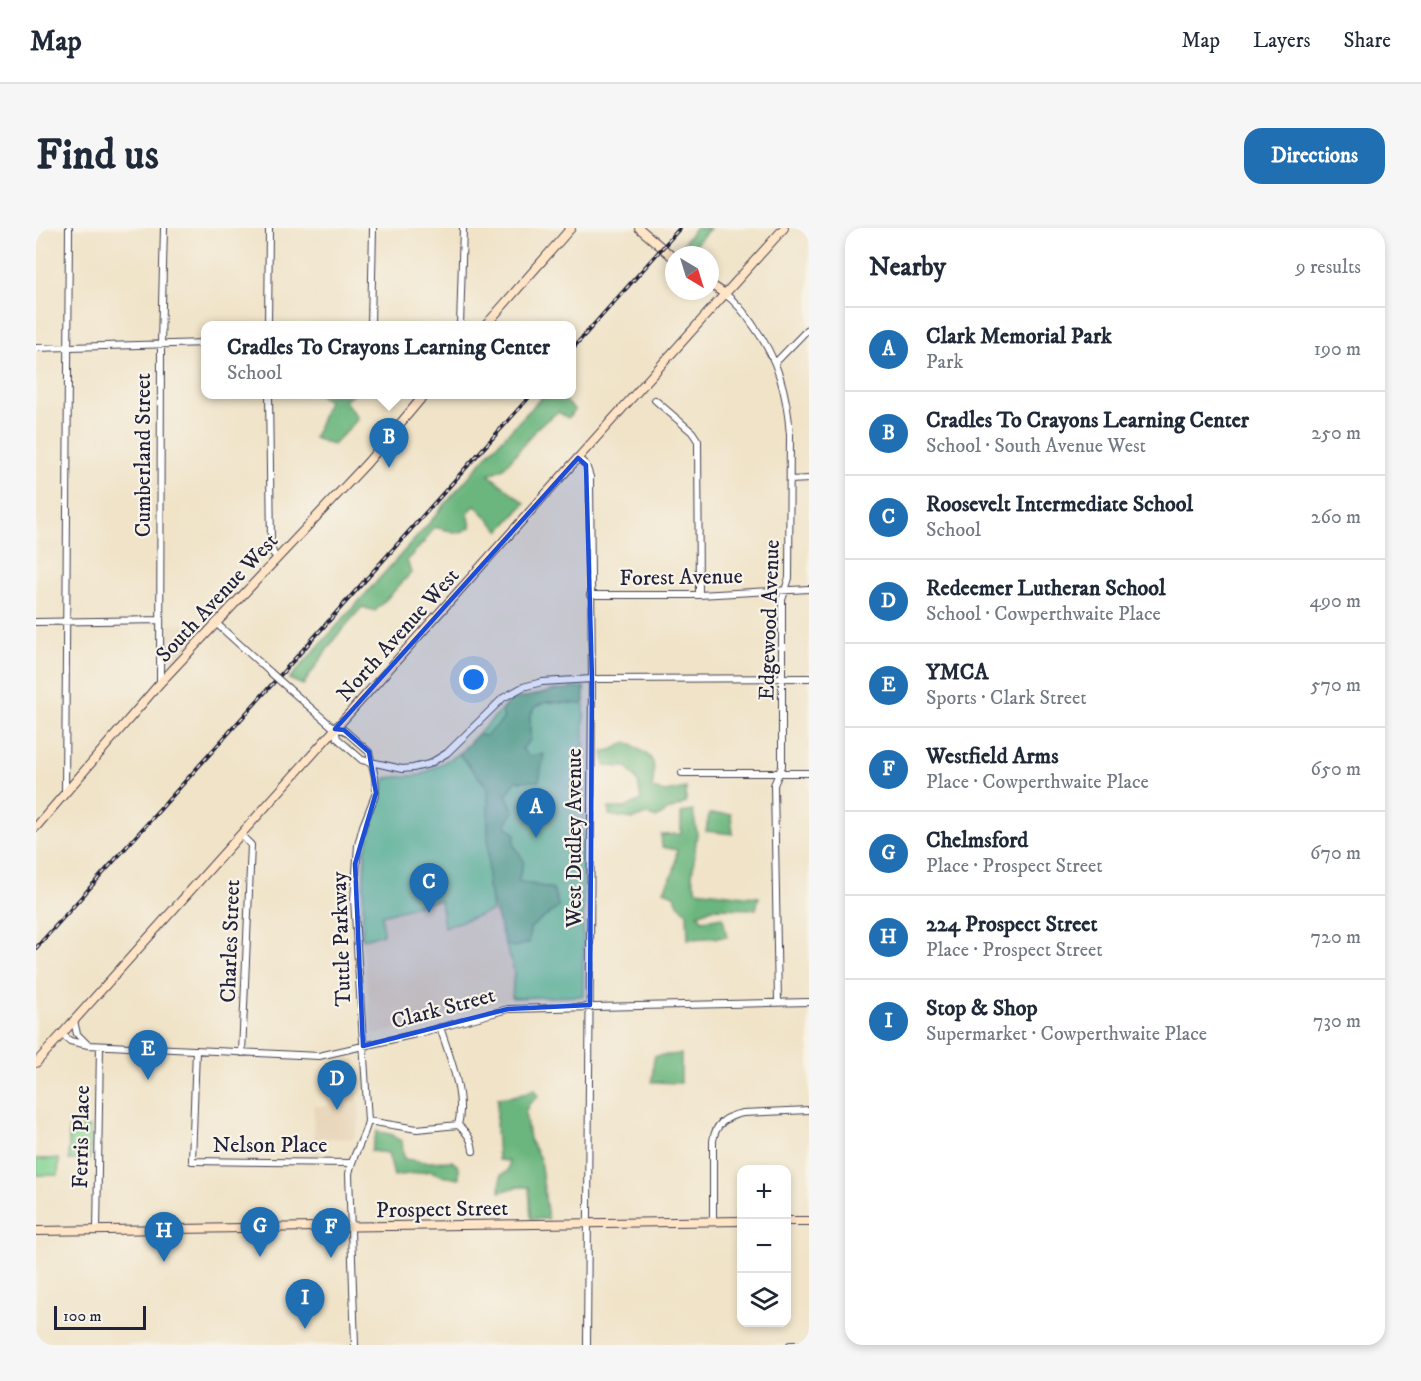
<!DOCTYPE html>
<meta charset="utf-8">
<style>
body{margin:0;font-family:"IM FELL DW Pica",serif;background:#f6f6f7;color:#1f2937}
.controls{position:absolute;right:18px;bottom:18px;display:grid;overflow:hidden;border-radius:12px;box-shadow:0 3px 9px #0003}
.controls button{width:54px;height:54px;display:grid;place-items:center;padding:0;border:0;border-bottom:2px solid #e0e1e3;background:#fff;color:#1f2937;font:30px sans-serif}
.compass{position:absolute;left:629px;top:18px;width:54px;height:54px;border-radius:50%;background:#fff;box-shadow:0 3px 9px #0003;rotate:142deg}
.scale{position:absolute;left:18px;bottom:15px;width:92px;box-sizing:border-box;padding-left:6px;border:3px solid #22223b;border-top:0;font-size:16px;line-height:21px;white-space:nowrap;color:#22223b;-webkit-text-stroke:4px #f7f3e8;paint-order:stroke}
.you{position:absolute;left:438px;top:452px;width:21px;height:21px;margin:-15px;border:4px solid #fff;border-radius:50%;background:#1a73e8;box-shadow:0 0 0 9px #1a73e833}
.badge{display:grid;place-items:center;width:39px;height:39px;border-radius:50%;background:#1f6fb2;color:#fff;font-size:20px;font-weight:700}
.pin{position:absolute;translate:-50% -50px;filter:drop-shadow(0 2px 3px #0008)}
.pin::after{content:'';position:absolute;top:32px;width:21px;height:18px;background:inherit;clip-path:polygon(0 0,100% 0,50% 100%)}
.popup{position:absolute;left:165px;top:93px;width:375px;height:78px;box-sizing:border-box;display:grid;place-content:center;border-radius:12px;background:#fff;filter:drop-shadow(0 2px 4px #0005);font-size:20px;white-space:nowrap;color:#747a83}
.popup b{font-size:22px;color:#1f2937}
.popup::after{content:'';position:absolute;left:50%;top:100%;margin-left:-12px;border:12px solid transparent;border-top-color:#fff}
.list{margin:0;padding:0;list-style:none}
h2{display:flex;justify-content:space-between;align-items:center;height:78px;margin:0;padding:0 24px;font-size:26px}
h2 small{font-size:20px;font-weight:400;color:#747a83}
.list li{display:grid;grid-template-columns:39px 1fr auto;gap:18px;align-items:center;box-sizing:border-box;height:84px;padding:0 24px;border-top:2px solid #e0e1e3}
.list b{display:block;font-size:22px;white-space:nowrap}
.list p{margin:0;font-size:20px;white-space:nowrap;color:#747a83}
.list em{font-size:20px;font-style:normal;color:#747a83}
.icon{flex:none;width:33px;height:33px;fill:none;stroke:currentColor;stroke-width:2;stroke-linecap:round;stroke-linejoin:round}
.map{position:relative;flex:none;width:773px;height:1117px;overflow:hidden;border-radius:18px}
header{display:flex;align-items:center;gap:36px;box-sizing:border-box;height:84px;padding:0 30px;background:#fff;border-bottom:2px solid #e0e1e3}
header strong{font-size:28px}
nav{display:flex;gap:33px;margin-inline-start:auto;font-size:21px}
.intro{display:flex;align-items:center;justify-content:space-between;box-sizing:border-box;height:144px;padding:0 36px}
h1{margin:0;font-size:42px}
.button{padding:15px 27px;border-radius:18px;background:#1f6fb2;color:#fff;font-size:21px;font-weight:700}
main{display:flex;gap:36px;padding:0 36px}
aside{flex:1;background:#fff;border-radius:18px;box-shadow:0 3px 9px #0003}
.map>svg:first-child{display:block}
</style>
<header>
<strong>Map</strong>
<nav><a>Map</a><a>Layers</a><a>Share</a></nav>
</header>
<div class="intro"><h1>Find us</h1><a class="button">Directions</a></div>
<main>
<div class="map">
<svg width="773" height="1117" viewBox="0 0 773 1117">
<rect width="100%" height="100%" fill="#f7f3e8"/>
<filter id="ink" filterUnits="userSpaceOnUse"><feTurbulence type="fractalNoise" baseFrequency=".0167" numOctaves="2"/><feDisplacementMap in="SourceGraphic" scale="12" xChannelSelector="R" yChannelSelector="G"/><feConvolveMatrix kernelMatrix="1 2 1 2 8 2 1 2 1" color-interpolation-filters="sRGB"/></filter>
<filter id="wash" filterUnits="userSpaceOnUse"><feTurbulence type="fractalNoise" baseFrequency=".008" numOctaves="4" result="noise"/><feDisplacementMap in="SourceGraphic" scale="24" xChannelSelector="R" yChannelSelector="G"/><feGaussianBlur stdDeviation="1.35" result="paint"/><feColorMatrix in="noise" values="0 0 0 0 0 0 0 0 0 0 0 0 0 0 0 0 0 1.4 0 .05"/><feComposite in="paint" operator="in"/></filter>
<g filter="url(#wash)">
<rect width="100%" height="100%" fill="#f0e3c8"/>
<!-- built -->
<path fill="#e7d4b7" d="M 133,396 L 172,398 L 140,434 L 131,431 Z
M 423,526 L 469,716 L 478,743 L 476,770 L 342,806 L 338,806 L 336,803 L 326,711 L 329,623 L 350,550 L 385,547 Z
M 319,831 L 324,891 L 317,911 L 285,910 L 284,927 L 277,927 L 278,878 L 291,878 L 294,834 Z"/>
<!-- green -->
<path fill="#84d494" stroke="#537b68" stroke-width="1.5" d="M 548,459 L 547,768 L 476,770 L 478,743 L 454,667 L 456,683 L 408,699 L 404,672 L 392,674 L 346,687 L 347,706 L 326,711 L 329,623 L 350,550 L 385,547 L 423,526 L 474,473 L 520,462 Z
M 33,900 L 54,900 L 54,932 L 33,932 Z
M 0,931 L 23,931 L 22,947 L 0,947 Z"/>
<!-- forest -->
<path fill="#6bb67e" stroke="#466c5c" stroke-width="1.5" d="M 659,0 L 674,0 L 650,27 L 647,27 L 642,22 Z
M 283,167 L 316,167 L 309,173 L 322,191 L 297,217 L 278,210 L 292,173 Z
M 508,167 L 523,167 L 539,182 L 532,190 L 522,184 L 504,197 L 468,240 L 453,247 L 489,275 L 464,303 L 439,277 L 432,285 L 435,299 L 423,305 L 398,299 L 389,313 L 371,332 L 375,345 L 339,383 L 326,379 L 299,410 L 267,457 L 253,451 L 387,302 L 454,224 Z
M 548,459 L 548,476 L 510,474 L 498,480 L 494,489 L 494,512 L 486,521 L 492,528 L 508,526 L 503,553 L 480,553 L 470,567 L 478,584 L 469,597 L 479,605 L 478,617 L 488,633 L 482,653 L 517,661 L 523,679 L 494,700 L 493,715 L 477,719 L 469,716 L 452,659 L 452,560 L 423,526 L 442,506 L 449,508 L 467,492 L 467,480 L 474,473 L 520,462 Z
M 591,514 C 618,531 621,528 616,561 L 629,564 L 650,560 L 650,575 L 633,582 L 620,590 L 610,586 L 597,591 L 573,587 L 573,580 L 589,580 L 605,572 L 602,554 L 591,539 L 569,538 L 567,524 L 578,521 Z
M 657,583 L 661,605 L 656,648 L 660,662 C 681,664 701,668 723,669 L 720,681 L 676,680 L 662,686 L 666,692 L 687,689 L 691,709 L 652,711 L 651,685 L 642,676 L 639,668 L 628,662 L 638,643 L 641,622 L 626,619 L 625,607 L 645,606 L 645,585 Z
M 673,586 L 695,586 L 697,606 L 670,603 Z
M 645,826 L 645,855 L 616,854 L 618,828 Z
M 499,861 L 502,869 L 494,875 L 489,884 L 493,911 L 504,931 L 512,991 L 495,991 L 493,959 L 481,959 L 464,964 L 465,947 L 472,943 L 473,933 L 462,932 L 460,899 L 462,870 L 483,867 Z
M 341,903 L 357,907 L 361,911 L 366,913 L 368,931 L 388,934 L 416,933 L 423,939 L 423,950 L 409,949 L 395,943 L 358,948 L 352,925 L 335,923 Z"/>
</g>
<g filter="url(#ink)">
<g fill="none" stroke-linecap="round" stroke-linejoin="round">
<defs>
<path id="street" d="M 689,66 C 700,74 709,85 717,97 C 742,131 751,165 754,207 L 753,350 L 746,372 L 746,538 L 738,557 L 742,774
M 232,98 L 233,0
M 335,98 L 337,0
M 424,98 L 427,0
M 0,120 L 170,115
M 740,134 L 773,100
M 233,166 L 235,316 L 237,325 L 241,330
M 619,172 L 656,204 L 662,213 L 663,367
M 542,230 L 550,237 L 554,249 L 556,451 L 551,1117
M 754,252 L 773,251
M 554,367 L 663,367 L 773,361
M 0,394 L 123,392
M 181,396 L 234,444
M 124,455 L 125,116 L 128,0
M 252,460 L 299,501 L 308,502 L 333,524 L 339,549 L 340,565 L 327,598 L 322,617 L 318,671 L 332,893 C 328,912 316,927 313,946 L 319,1117
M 299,501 L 301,510 L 326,532 L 366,541 L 377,540 L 393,536 L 411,525 L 467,470 L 487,459 L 506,454 L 556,451 L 773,450
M 646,545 L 773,545
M 29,566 L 33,0
M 205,607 L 215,617 L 206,825
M 38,793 L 41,806 L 52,817
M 26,806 L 34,813 L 52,817 L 283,828 L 380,806 L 472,781 L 773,774
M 160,822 L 156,933 L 315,935
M 332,893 L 381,901 L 422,897 C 430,868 413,827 404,799
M 422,897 C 431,905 436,911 437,923
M 677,993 L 677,913 C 679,896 690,888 707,885 L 773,882
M 61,1002 L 64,818
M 754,1117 L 763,1117"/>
<path id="secondary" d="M 603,0 L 638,30
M 674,56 L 689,66
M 449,98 L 535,0
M 0,599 L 124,455 L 331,235 L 389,166
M 0,835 L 748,0
M 750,993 L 773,993
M 0,1003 L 706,993"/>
</defs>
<!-- street casing -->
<use href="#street" stroke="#413f50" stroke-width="8"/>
<!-- secondary casing -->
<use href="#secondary" stroke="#413f50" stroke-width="10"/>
<!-- street -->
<use href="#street" stroke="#fff" stroke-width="6"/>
<!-- secondary -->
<use href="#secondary" stroke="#ffe4c6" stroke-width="8"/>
<defs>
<path id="rail" d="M 536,121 L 644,0
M 0,720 L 496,166"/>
</defs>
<!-- rail casing -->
<use href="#rail" stroke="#22223b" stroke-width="4"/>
<!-- rail -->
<use href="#rail" stroke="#f7f3e8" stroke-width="1.5" stroke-dasharray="4.5" stroke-linecap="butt"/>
<defs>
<path id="street-bridge" d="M 234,444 L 252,460"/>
</defs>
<!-- street-bridge casing -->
<use href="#street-bridge" stroke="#413f50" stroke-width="8" stroke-linecap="butt"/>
<!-- street-bridge -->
<use href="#street-bridge" stroke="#fff" stroke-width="6"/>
</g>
</g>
<!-- marked area -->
<path fill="#1d4ed8" fill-opacity="0.2" stroke="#1d4ed8" stroke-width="4.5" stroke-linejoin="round" d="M 542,230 L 550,237 L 556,451 L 554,777 L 472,781 L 327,818 L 319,636 L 340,565 L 333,524 L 308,502 L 299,501 Z"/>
<g text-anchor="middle" stroke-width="4.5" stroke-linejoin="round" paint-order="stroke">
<!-- street labels -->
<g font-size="22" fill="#22223b" stroke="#f7f3e8">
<text transform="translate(106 227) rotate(-90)" y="8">Cumberland Street</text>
<text transform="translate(645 348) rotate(-1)" y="8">Forest Avenue</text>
<text transform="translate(180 369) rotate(-47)" y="8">South Avenue West</text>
<text transform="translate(732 392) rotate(-88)" y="8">Edgewood Avenue</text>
<text transform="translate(361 406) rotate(-48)" y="8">North Avenue West</text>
<text transform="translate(537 610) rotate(-90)" y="8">West Dudley Avenue</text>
<text transform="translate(304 711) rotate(-92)" y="8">Tuttle Parkway</text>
<text transform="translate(193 713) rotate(-88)" y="8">Charles Street</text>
<text transform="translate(407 779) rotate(-15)" y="8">Clark Street</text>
<text transform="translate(44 909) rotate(-89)" y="8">Ferris Place</text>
<text x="234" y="924">Nelson Place</text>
<text transform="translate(406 980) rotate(-1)" y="8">Prospect Street</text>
</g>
</g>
</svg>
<div class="controls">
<button>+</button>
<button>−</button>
<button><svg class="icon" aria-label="layers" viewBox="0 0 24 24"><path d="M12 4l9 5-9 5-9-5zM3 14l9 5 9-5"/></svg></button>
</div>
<svg class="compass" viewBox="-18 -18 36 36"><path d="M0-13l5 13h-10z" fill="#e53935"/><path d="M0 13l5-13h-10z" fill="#747a83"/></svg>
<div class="scale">100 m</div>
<div class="you"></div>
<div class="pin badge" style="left:500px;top:610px">A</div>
<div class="pin badge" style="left:353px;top:240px">B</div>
<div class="popup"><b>Cradles To Crayons Learning Center</b>School</div>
<div class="pin badge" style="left:393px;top:685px">C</div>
<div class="pin badge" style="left:301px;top:882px">D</div>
<div class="pin badge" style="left:112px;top:852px">E</div>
<div class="pin badge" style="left:295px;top:1030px">F</div>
<div class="pin badge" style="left:224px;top:1029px">G</div>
<div class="pin badge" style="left:128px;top:1034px">H</div>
<div class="pin badge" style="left:269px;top:1101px">I</div>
</div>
<aside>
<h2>Nearby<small>9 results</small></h2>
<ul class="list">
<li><span class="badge">A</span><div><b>Clark Memorial Park</b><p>Park</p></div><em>190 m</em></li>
<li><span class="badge">B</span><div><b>Cradles To Crayons Learning Center</b><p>School · South Avenue West</p></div><em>250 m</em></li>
<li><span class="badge">C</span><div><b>Roosevelt Intermediate School</b><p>School</p></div><em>260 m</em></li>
<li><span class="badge">D</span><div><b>Redeemer Lutheran School</b><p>School · Cowperthwaite Place</p></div><em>490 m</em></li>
<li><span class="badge">E</span><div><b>YMCA</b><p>Sports · Clark Street</p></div><em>570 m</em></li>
<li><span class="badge">F</span><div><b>Westfield Arms</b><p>Place · Cowperthwaite Place</p></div><em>650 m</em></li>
<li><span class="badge">G</span><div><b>Chelmsford</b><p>Place · Prospect Street</p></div><em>670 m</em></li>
<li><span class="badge">H</span><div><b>224 Prospect Street</b><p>Place · Prospect Street</p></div><em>720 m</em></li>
<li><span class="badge">I</span><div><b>Stop &amp; Shop</b><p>Supermarket · Cowperthwaite Place</p></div><em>730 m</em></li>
</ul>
</aside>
</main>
